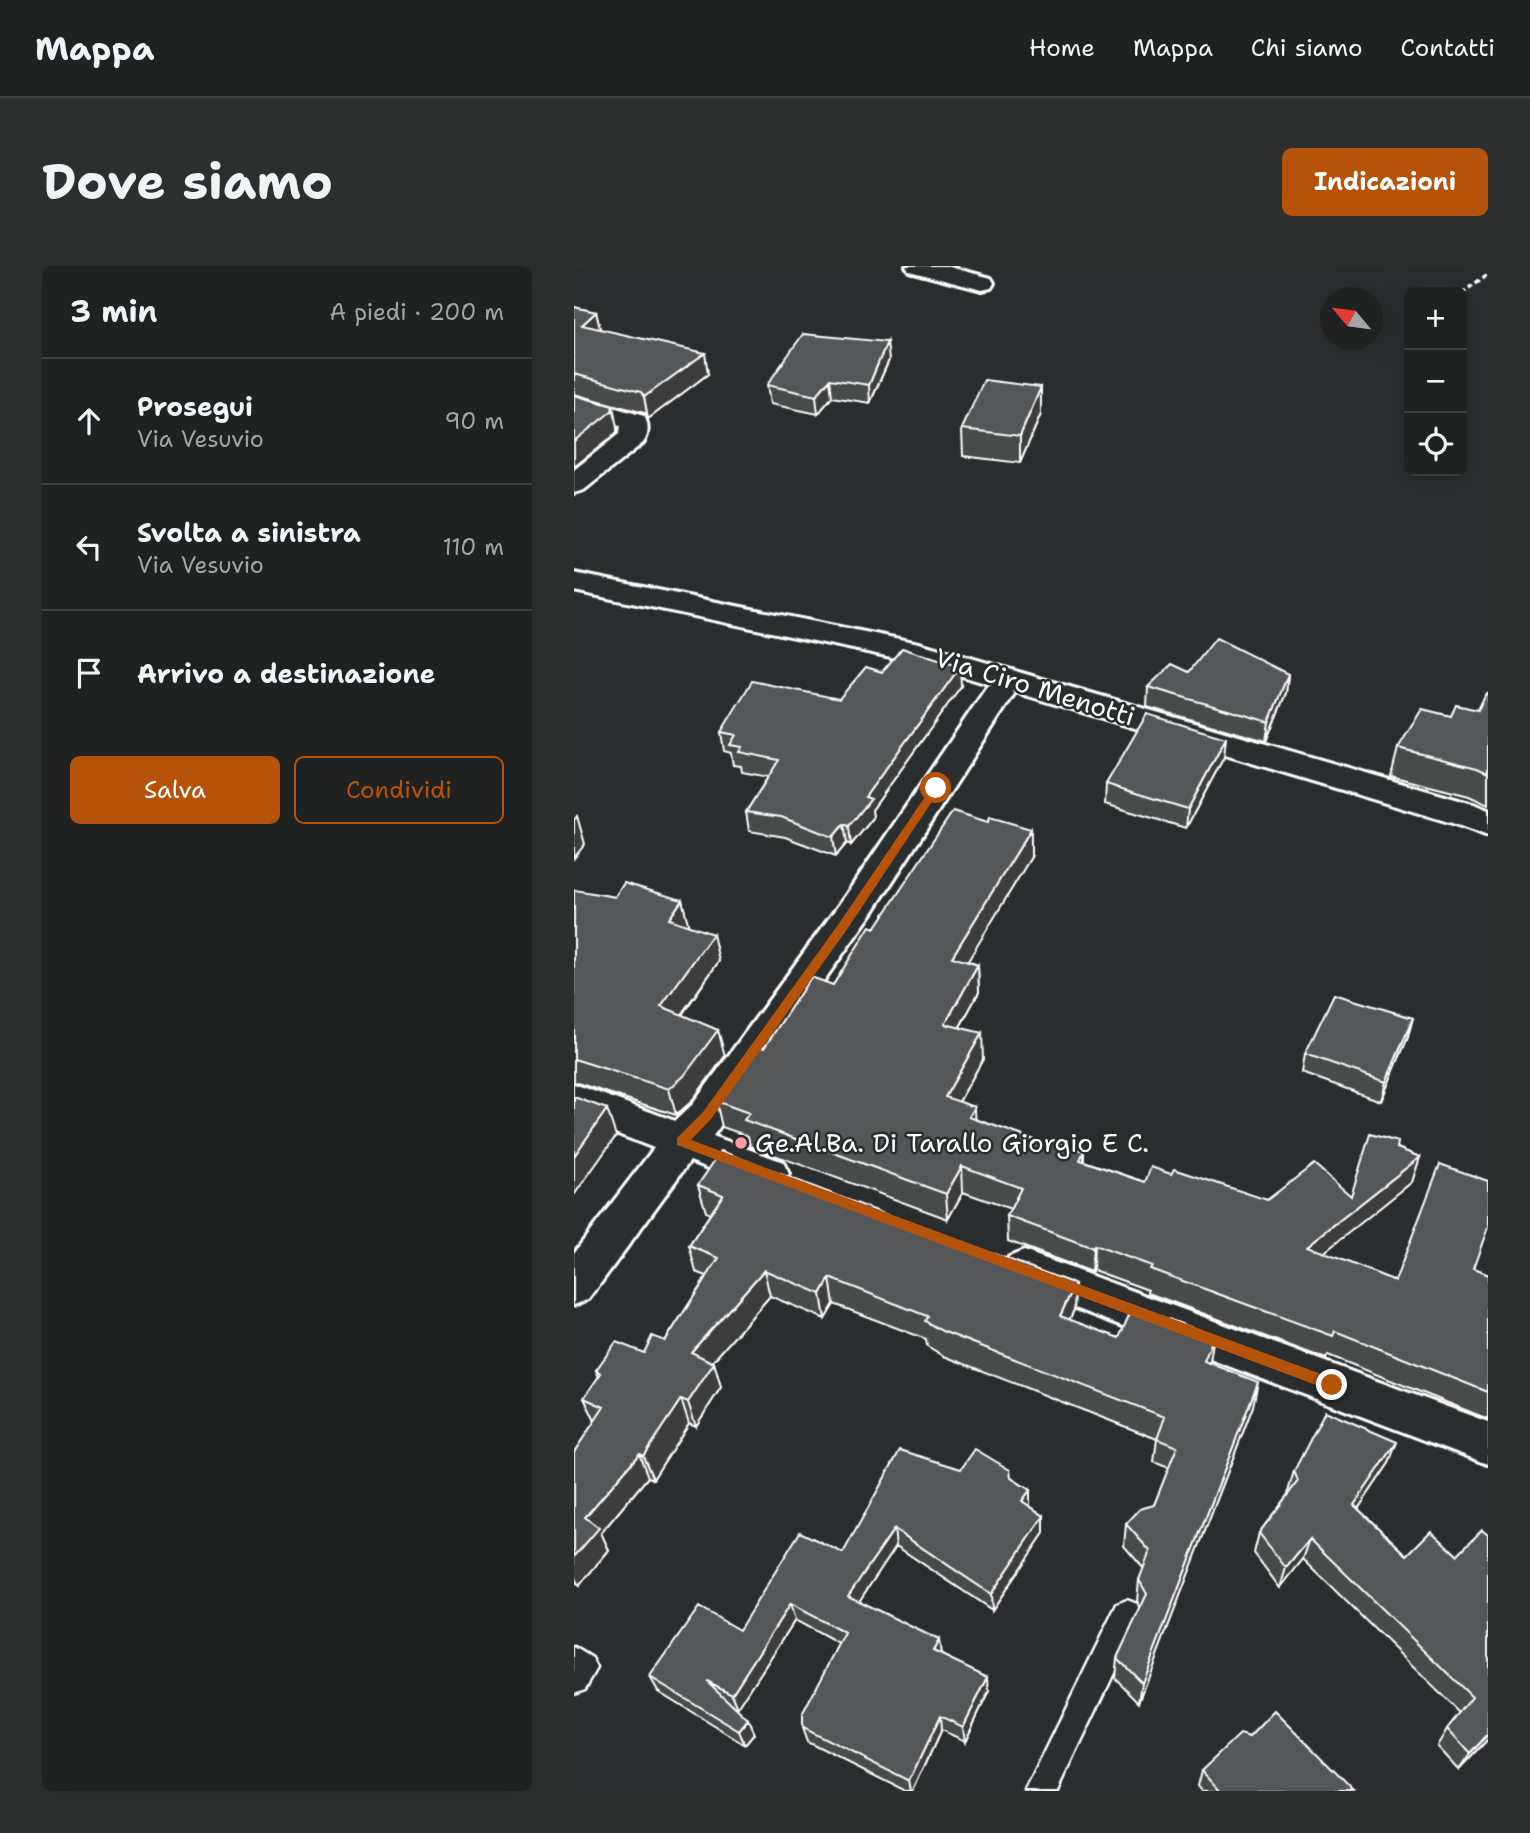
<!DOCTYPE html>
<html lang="it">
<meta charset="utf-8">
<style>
body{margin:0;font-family:"Shantell Sans",sans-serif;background:#2d2f2f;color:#f1f3f6}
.controls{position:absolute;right:21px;top:21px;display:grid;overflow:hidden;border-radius:10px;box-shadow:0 7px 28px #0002}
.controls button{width:63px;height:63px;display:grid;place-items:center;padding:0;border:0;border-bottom:2px solid #3d3f40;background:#202222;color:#f1f3f6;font:35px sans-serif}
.compass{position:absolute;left:746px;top:21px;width:63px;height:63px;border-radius:50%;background:#202222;box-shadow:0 7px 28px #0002;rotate:299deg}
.stop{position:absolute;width:21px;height:21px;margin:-16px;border:5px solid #b45309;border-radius:50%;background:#fff}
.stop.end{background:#b45309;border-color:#fff;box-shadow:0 2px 7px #0008}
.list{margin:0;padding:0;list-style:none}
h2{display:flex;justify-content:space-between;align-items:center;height:91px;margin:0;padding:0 28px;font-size:30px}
h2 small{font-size:23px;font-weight:400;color:#a2a4a5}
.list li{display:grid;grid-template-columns:46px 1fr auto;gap:21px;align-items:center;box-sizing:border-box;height:126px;padding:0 28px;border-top:2px solid #3d3f40}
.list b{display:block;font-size:26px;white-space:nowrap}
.list p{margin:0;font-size:23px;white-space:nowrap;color:#a2a4a5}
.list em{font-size:23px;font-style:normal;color:#a2a4a5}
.actions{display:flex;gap:14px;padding:21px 28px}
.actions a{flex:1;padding:16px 0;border:2px solid #b45309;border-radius:10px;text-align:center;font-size:24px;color:#b45309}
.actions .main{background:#b45309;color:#fff}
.icon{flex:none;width:38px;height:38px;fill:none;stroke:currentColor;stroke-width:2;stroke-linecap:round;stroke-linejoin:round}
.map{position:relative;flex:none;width:914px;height:1525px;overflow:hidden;border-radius:10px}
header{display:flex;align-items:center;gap:42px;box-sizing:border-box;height:98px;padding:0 35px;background:#202222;border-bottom:2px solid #3d3f40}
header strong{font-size:33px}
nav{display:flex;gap:38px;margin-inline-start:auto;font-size:24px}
.intro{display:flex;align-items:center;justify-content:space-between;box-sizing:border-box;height:168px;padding:0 42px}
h1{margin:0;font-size:49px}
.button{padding:18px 32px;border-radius:10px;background:#b45309;color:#fff;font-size:24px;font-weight:700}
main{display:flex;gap:42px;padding:0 42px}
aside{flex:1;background:#202222;border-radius:10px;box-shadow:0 7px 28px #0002}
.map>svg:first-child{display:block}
</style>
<header>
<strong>Mappa</strong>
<nav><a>Home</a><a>Mappa</a><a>Chi siamo</a><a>Contatti</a></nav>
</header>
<div class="intro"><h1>Dove siamo</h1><a class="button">Indicazioni</a></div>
<main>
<aside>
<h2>3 min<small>A piedi · 200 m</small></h2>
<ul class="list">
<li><svg class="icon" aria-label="ahead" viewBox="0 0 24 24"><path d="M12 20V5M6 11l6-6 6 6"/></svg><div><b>Prosegui</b><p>Via Vesuvio</p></div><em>90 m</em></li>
<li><svg class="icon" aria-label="left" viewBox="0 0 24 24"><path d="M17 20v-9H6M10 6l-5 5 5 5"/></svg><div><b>Svolta a sinistra</b><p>Via Vesuvio</p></div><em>110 m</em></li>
<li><svg class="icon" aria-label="arrive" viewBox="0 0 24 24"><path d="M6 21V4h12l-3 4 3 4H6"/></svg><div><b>Arrivo a destinazione</b></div></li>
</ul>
<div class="actions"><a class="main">Salva</a><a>Condividi</a></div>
</aside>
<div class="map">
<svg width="914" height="1525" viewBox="0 0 914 1525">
<rect width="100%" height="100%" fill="#2a2d2e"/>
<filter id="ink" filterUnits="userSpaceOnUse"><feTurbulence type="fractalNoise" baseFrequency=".0143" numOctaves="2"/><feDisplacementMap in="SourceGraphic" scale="14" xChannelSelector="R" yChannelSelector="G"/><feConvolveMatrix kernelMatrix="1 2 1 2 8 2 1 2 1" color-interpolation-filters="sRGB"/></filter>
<g filter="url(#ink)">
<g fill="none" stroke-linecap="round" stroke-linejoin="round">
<defs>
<path id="service" d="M 553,1334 L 563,1338 L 568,1348 L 484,1525 L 452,1525 L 543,1338 Z
M 0,1381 L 18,1392 L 23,1402 L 11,1423 L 0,1427 Z"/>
<path id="minor" d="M 332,0 L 372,0 L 417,12 L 420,17 L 417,22 L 408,24 L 335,5 Z
M 424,417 L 435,421 L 440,428 L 298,647 L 139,870 L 209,896 L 215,908 L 209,920 L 194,925 L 116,895 L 15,1033 L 0,1039 L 0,987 L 80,882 L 0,851 L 0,818 L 101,855 L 119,838 L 272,629 L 413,421 Z
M 450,985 L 914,1156 L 914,1198 L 435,1017 L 429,1004 L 435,991 Z"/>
<path id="tertiary" d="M 0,130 L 70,150 C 75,159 75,169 69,177 L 10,224 L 0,227 L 0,204 L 45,168 L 46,160 L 0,147 Z
M 0,307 L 345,377 L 902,539 L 914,544 L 914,570 L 878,557 L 341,396 L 0,325 Z"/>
</defs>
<!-- service casing -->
<use href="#service" stroke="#fff" stroke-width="5"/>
<!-- minor casing -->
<use href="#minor" stroke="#fff" stroke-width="6"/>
<!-- tertiary casing -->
<use href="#tertiary" stroke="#fff" stroke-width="6"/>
<!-- path -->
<path stroke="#fff" stroke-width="3.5" stroke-dasharray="5 3.5" stroke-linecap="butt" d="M 888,27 L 914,8"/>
<!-- service -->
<use href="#service" fill="#2a2d2e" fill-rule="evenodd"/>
<!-- minor -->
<use href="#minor" fill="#2a2d2e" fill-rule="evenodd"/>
<!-- tertiary -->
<use href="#tertiary" fill="#2a2d2e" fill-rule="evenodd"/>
</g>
<!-- wall -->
<path fill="#494b4c" stroke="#fff" stroke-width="2" d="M 0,41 L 22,46 L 26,63 L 134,108 L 74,153 L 71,147 L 0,128 Z
M 315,94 L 296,137 L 258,131 L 244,148 L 196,138 L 193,119 Z
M 467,121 L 467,148 L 446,197 L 389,190 L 388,163 Z
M 308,406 L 387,420 L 298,544 L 299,552 L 277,579 L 273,577 L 262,590 L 211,571 L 175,565 L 172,546 L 194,511 L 168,506 L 167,500 L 159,499 L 157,487 L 150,485 L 147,466 L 265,433 Z
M 714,408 L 712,427 L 692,475 L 573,441 L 574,421 Z
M 914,428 L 914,539 L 895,530 L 817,510 L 824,482 L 877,450 L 904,444 Z
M 650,491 L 612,562 L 531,538 L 532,518 Z
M 457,591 L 393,695 L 404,699 L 405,726 L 386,761 L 409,793 L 385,836 L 401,841 L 401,853 L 469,877 L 510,885 L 510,895 L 571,916 L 597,908 L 693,934 L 777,930 L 823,882 L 846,891 L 838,916 L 749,987 L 821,1015 L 899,1003 L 914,1009 L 914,1153 L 754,1089 L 752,1093 L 574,1027 L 574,1024 L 519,1004 L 517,1006 L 434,975 L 433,950 L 437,943 L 389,926 L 374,953 L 176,880 L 174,870 L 148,861 L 142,835 L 190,782 L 259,719 L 301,662 Z
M 0,625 L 41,631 L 108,634 L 114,660 L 145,695 L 108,749 L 151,790 L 117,836 L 102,849 L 0,816 Z
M 834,771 L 807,835 L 728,807 L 731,788 Z
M 124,919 L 414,988 L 501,1018 L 500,1044 L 495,1054 L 545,1072 L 635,1097 L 679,1140 L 565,1436 L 541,1412 L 543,1392 L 567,1342 L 563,1335 L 565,1314 L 570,1303 L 550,1280 L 552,1258 L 580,1239 L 595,1202 L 580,1196 L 583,1173 L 370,1090 L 353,1080 L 352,1073 L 260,1038 L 251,1053 L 196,1030 L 138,1096 L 140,1097 L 147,1121 L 122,1160 L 115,1157 L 79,1213 L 74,1211 L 27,1267 L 35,1284 L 5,1320 L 0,1316 L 0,1186 L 21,1155 L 10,1132 L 25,1111 L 22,1104 L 70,1087 L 91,1075 L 133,1010 L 122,1006 L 115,980 L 136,948 L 132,946 Z
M 815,1197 L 784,1243 L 833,1289 L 883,1289 L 914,1269 L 914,1473 L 885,1504 L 863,1480 L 873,1463 L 886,1447 L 729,1293 L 706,1322 L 680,1287 L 685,1267 L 715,1227 L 714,1226 L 720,1205 Z
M 387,1203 L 437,1212 L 456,1224 L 456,1240 L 470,1250 L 470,1267 L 418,1344 L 322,1280 L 285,1335 L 367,1388 L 415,1425 L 391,1475 L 367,1464 L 339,1525 L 331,1525 L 233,1476 L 228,1462 L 265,1378 L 221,1354 L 164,1442 L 158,1439 L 180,1468 L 171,1479 L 84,1425 L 76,1411 L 165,1364 L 269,1287 Z
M 628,1504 L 780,1525 L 628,1525 L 624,1520 Z"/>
<!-- shaded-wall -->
<path fill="#3c3d3e" stroke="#fff" stroke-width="2" d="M 22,46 L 27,67 L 8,59 Z
M 313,76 L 315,94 L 296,137 L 295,119 Z
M 131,87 L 134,108 L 74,153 L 70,131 Z
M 256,113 L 258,131 L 244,148 L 242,130 Z
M 467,121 L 467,148 L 446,197 L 446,170 Z
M 39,140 L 43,162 L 43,167 L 0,201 L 0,175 Z
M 386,401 L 387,420 L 298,544 L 299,552 L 277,579 L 275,560 L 291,531 Z
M 714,408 L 712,427 L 692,475 L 695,456 Z
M 652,472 L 650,491 L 612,562 L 614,543 Z
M 3,550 L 11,578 L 0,592 L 0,554 Z
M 270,558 L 273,577 L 262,590 L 259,571 Z
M 457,563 L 457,591 L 380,718 L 378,691 Z
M 108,634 L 115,661 L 95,653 Z
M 139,668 L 145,695 L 94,767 L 87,740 Z
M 404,699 L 405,726 L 373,784 L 371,758 Z
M 839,752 L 834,771 L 807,835 L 812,816 Z
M 144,764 L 151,790 L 117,836 L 102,849 L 95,823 Z
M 408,767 L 409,793 L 373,857 L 371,831 Z
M 401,841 L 402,867 L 395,851 Z
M 33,843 L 42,870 L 0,929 L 0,890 Z
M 846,891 L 838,916 L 727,1005 L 733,980 Z
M 388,900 L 389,926 L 374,953 L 372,928 Z
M 520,979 L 519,1004 L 517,1006 L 519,982 Z
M 190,1004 L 196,1030 L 125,1111 L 117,1086 Z
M 256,1012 L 260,1038 L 251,1053 L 247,1028 Z
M 501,1018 L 500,1044 L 485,1075 L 486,1050 Z
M 640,1070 L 636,1095 L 626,1119 L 630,1095 Z
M 140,1097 L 147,1121 L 122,1160 L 114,1136 Z
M 684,1116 L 679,1140 L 565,1436 L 568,1417 Z
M 107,1133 L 115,1157 L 79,1213 L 69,1190 Z
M 823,1176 L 815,1197 L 773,1259 L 780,1239 Z
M 65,1188 L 74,1211 L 27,1267 L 35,1284 L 5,1320 L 0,1310 L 0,1291 L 11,1251 Z
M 456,1224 L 456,1241 L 448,1235 Z
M 470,1250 L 470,1267 L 418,1344 L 417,1328 Z
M 320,1263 L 322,1280 L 278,1346 L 274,1330 Z
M 736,1273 L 729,1293 L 706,1322 L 712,1302 Z
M 216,1338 L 221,1354 L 164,1442 L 158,1428 Z
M 365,1374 L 367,1389 L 359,1385 Z
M 414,1411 L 415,1425 L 391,1475 L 389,1461 Z
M 366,1450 L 367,1464 L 339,1525 L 337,1525 L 335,1515 Z
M 174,1454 L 180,1468 L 171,1479 L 165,1465 Z
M 914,1468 L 914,1473 L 885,1504 L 896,1488 Z"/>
<!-- building -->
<path fill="#555758" stroke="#fff" stroke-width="2" d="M 0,41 L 22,46 L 8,59 L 131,87 L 70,131 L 67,126 L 0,108 Z
M 229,68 L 313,76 L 295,119 L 256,113 L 242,130 L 193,119 Z
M 410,114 L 467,121 L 446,170 L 388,163 Z
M 0,129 L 39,140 L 38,145 L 0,175 Z
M 642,372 L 714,408 L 695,456 L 574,421 L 598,398 L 615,406 Z
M 328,382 L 386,401 L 291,531 L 297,533 L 275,560 L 270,558 L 259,571 L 207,551 L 172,546 L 205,494 L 165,486 L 168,481 L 156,479 L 162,469 L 147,466 L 178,415 L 265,433 L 292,401 L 308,406 Z
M 912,427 L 914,428 L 914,507 L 903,502 L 824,482 L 848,443 L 877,450 L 882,439 L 904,444 Z
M 573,448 L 652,472 L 614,543 L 532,518 Z
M 379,545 L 414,556 L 416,551 L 457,563 L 378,691 L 404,699 L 371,758 L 408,767 L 371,831 L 401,841 L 395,851 L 469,877 L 472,873 L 510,885 L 506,894 L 571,916 L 577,901 L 597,908 L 600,903 L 693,934 L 740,898 L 777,930 L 796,868 L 824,876 L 823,882 L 846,891 L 733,980 L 821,1015 L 866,898 L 914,915 L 914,961 L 899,1003 L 914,1009 L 914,1126 L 761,1065 L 759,1070 L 576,1003 L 578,1000 L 520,979 L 519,982 L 433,950 L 447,922 L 388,900 L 372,928 L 170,854 L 175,847 L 142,835 L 182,779 L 190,782 L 237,711 L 259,719 L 296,660 L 301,662 Z
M 50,617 L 108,634 L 95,653 L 139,668 L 87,740 L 144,764 L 110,810 L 95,823 L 0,793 L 0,625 L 1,624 L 41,631 Z
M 760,728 L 839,752 L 812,816 L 731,788 Z
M 0,831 L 33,843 L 0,890 Z
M 147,885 L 414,988 L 415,986 L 501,1018 L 486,1050 L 545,1072 L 559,1040 L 640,1070 L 630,1095 L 684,1116 L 568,1417 L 543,1392 L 573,1328 L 565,1314 L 576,1285 L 552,1258 L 566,1243 L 580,1239 L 603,1181 L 583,1173 L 591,1151 L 368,1065 L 351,1055 L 353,1050 L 256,1012 L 247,1028 L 190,1004 L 117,1086 L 140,1097 L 114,1136 L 107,1133 L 69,1190 L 65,1188 L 11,1251 L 25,1262 L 0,1291 L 0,1186 L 30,1141 L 10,1132 L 27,1107 L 22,1104 L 42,1076 L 70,1087 L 78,1070 L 91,1075 L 145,992 L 115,980 L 149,929 L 124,919 Z
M 751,1145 L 823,1176 L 780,1239 L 833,1289 L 857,1265 L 883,1289 L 908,1264 L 914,1269 L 914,1468 L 896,1488 L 873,1463 L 898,1431 L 736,1273 L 712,1302 L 685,1267 L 724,1215 L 720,1205 Z
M 401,1183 L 436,1204 L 437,1212 L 456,1224 L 448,1235 L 470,1250 L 417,1328 L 320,1263 L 274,1330 L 365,1374 L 359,1385 L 414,1411 L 389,1461 L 366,1450 L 335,1515 L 228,1462 L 228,1449 L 271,1367 L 216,1338 L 158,1428 L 133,1415 L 174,1454 L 165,1465 L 76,1411 L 125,1341 L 165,1364 L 226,1266 L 269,1287 L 326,1184 L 387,1203 Z
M 701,1445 L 780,1525 L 647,1525 L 628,1504 L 666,1468 L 676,1471 Z"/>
</g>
<!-- route -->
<path fill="#b45309" d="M 359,519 L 367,522 L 274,662 L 137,853 L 117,874 L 763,1114 L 763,1123 L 758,1125 L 103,879 L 103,872 L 129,846 L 266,656 Z"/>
<!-- markers -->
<circle fill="#ff9aa2" stroke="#2a2d2e" stroke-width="2.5" cx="167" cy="877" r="7"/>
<g text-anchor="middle" stroke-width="5" stroke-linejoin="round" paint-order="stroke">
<!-- street labels -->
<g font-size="26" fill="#fff" stroke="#2a2d2e">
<text transform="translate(461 421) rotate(17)" y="9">Via Ciro Menotti</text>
</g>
<!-- poi labels -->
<g font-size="26" fill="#fff" stroke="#2a2d2e" text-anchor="start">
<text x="181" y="886">Ge.Al.Ba. Di Tarallo Giorgio E C.</text>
</g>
</g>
</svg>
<div class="controls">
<button>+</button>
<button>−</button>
<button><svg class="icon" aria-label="locate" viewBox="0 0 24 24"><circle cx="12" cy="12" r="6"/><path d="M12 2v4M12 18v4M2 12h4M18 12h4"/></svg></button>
</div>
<svg class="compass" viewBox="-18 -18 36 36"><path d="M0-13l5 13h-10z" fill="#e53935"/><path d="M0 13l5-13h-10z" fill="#a2a4a5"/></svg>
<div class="stop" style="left:362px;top:522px"></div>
<div class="stop end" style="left:758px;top:1119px"></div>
</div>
</main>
